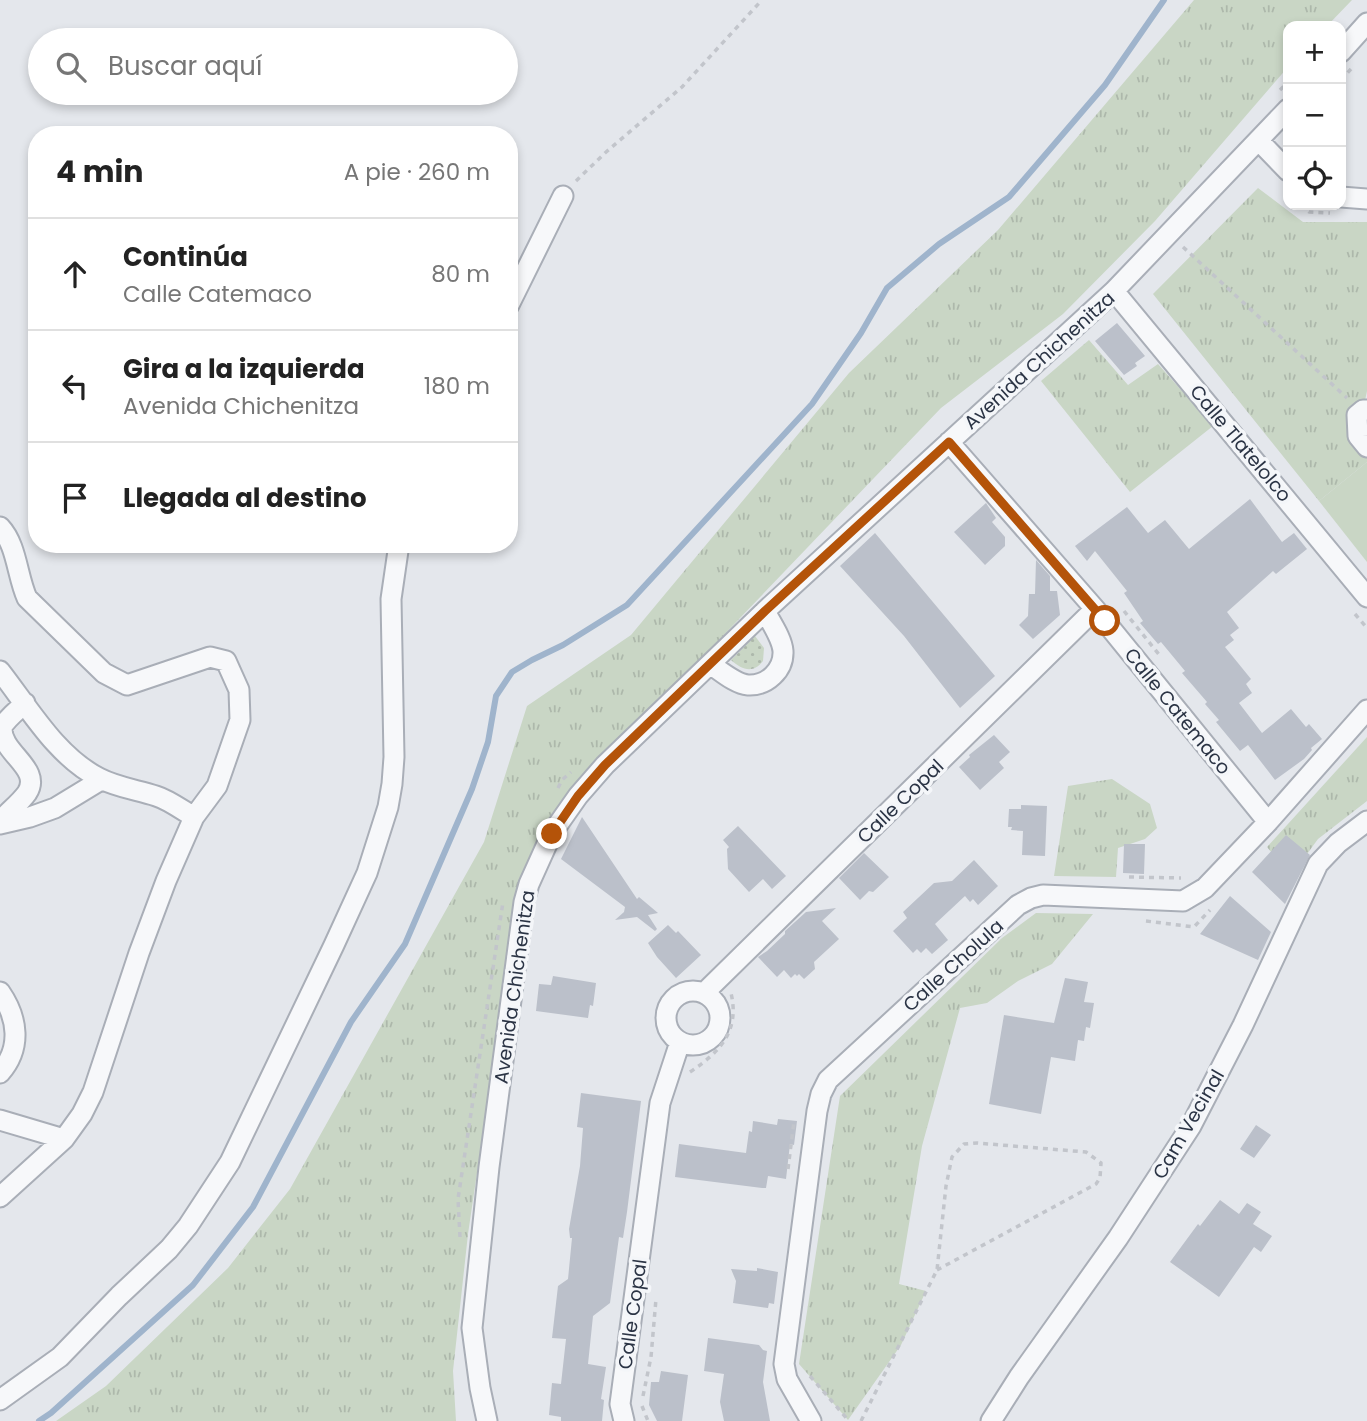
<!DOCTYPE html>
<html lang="es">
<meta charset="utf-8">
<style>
body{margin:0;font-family:Poppins,sans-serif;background:#f2f2f2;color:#222}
.controls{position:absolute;right:21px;top:21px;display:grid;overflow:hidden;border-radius:14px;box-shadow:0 4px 10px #0003}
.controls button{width:63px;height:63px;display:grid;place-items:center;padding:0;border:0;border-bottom:2px solid #e0e0e0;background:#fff;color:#222;font:35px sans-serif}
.stop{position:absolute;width:21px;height:21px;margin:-16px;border:5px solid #b45309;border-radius:50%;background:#fff}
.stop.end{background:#b45309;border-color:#fff;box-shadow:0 2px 7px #0008}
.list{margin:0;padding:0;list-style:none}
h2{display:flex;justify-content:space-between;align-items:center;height:91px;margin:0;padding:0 28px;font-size:30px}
h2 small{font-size:23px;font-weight:400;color:#767676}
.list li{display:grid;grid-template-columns:46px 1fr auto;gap:21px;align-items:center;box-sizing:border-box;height:112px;padding:0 28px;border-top:2px solid #e0e0e0}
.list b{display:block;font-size:26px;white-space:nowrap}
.list p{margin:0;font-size:23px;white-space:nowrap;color:#767676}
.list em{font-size:23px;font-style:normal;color:#767676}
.icon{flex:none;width:38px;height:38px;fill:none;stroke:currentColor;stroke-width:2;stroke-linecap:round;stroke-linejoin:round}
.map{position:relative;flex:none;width:1367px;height:1421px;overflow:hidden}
.search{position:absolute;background:#fff;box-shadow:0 4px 10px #0003;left:28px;top:28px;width:490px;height:77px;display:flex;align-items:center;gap:18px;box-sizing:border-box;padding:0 24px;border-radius:38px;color:#767676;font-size:26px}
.panel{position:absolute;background:#fff;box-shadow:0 4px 10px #0003;left:28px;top:126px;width:490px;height:427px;border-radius:28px}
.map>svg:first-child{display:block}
</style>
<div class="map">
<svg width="1367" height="1421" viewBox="0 0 1367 1421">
<defs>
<pattern id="grass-tufts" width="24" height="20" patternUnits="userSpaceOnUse" patternTransform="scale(1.75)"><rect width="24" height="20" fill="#c9d6c5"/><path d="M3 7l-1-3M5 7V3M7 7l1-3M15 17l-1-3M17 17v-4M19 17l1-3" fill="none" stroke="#adb8ab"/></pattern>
<pattern id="garden-dots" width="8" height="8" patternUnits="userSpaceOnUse" patternTransform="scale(1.75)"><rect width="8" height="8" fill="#c9d6c5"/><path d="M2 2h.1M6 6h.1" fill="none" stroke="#adb8ab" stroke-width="1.8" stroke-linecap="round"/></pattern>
</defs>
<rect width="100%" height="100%" fill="#e4e7ec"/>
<!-- grass -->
<path fill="url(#grass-tufts)" d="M 1194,0 L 1352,0 L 1327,26 L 1288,26 L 1288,67 L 1155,221 L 1063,314 L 941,408 L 582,783 L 520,881 L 468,1234 L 453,1371 L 456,1421 L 56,1421 L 106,1386 L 228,1268 L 290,1189 L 484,842 L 527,706 L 631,635 L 849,373 L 998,230 Z
M 1258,188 L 1303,222 L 1367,222 L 1367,391 L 1363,410 L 1367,420 L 1367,462 L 1319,501 L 1153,294 Z
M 1089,340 L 1128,385 L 1158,364 L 1213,426 L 1130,492 L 1041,381 Z
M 1367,737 L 1367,801 L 1318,839 L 1291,876 L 1267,847 Z
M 1112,779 L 1150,804 L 1157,828 L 1145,839 L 1118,848 L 1116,877 L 1054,876 L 1068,786 Z
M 1036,913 L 1093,914 L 1052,964 L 1018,981 L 987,1003 L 960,1008 L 922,1146 L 899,1284 L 926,1291 L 901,1345 L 848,1420 L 799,1364 L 840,1096 L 1002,938 Z"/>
<!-- garden -->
<path fill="url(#garden-dots)" d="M 755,636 L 764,648 L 763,661 C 753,674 742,670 731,660 Z"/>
<!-- pitch -->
<path fill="#c9d6c5" d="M 1367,462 L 1367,562 L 1319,501 Z"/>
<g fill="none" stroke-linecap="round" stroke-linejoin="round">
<!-- stream -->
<path stroke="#9fb4cc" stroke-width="6" d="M 39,1421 L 51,1413 L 193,1285 L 253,1207 L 351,1022 L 405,944 L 472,789 L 488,742 L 496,696 L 512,672 L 532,660 L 563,645 L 627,605 L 812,404 L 861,333 L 887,288 L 939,244 L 1009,197 L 1105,85 L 1164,0"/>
</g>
<!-- building -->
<path fill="#bbc0ca" d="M 1117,323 L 1145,356 L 1135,363 L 1137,366 L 1124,375 L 1095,341 Z
M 1250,499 L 1282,542 L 1294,533 L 1307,549 L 1276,574 L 1273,571 L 1227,612 L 1239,628 L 1230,635 L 1234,640 L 1225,647 L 1251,679 L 1246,684 L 1252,693 L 1239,703 L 1262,733 L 1291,709 L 1306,727 L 1309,724 L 1322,739 L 1311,748 L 1312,750 L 1304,759 L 1275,780 L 1248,745 L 1240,751 L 1216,722 L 1219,720 L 1205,704 L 1207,702 L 1182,673 L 1185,671 L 1161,642 L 1158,644 L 1140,623 L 1143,621 L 1124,593 L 1127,591 L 1095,551 L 1087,561 L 1075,546 L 1127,507 L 1148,533 L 1165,520 L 1189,549 Z
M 986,503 L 996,518 L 992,522 L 1005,537 L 1005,546 L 985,565 L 954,532 Z
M 875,533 L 995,676 L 960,708 L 904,636 L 840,566 Z
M 1036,560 L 1050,576 L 1050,591 L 1057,591 L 1060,615 L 1033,639 L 1019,625 L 1028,616 L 1029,594 L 1035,594 Z
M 994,735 L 1010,752 L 999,762 L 1004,768 L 980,790 L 959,767 L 970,757 L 969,755 Z
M 1021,805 L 1047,806 L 1045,856 L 1022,855 L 1023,831 L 1011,830 L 1012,827 L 1008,827 L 1009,809 L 1021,809 Z
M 582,817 L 637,899 L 639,897 L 658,913 L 648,915 L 657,929 L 655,931 L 637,917 L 615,920 L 624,912 L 625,907 L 561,859 Z
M 738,826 L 786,876 L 772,889 L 763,879 L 749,892 L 728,869 L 727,849 L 729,847 L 723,840 Z
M 1286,835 L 1310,855 L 1285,904 L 1252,872 Z
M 1124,844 L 1145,844 L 1144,874 L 1123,873 Z
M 864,853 L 889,877 L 873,892 L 869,891 L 860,900 L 839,878 Z
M 974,860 L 998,886 L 978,905 L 973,899 L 970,902 L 965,896 L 935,924 L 948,940 L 932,954 L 926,948 L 921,953 L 917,949 L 913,953 L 893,931 L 907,918 L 903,912 L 934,883 L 952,881 Z
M 1230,896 L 1271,932 L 1258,960 L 1200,934 Z
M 836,908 L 822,921 L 839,939 L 814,962 L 815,969 L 804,979 L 799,974 L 797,976 L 795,974 L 791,978 L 784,970 L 777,977 L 758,957 L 767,951 L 785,934 L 785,931 L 806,912 Z
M 668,925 L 676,933 L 678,931 L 701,955 L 676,978 L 657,957 L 648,943 Z
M 553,976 L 596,983 L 593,1006 L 590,1005 L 588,1018 L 536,1011 L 539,984 L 551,985 Z
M 1065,978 L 1088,982 L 1084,1002 L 1094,1003 L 1090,1028 L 1086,1027 L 1084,1041 L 1078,1040 L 1075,1061 L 1051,1057 L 1041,1114 L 989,1104 L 1004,1015 L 1054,1023 Z
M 581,1093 L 641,1101 L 627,1212 L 623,1238 L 619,1237 L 610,1303 L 593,1316 L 588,1364 L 606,1367 L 601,1399 L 604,1400 L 602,1421 L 561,1421 L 561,1417 L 549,1415 L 552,1383 L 561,1384 L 566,1339 L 552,1338 L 558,1286 L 568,1279 L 572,1238 L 570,1238 L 569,1229 L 580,1166 L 583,1128 L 577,1127 Z
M 778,1119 L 797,1121 L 794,1145 L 790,1144 L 786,1179 L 768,1176 L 766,1188 L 762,1188 L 675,1177 L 679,1144 L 746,1153 L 749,1131 L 752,1132 L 753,1121 L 777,1125 Z
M 1256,1125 L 1271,1135 L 1254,1158 L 1240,1149 Z
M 1220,1200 L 1239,1214 L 1247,1203 L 1261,1212 L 1253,1224 L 1272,1236 L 1261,1252 L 1254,1247 L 1219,1297 L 1170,1262 L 1198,1224 L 1200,1226 Z
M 757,1268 L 778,1272 L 774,1304 L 769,1303 L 768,1308 L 733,1303 L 736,1281 L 731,1269 L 757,1271 Z
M 708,1338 L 759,1345 L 763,1350 L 767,1351 L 763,1382 L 770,1421 L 724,1421 L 720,1402 L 724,1374 L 704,1371 Z
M 661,1371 L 688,1375 L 682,1421 L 657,1421 L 649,1405 L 651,1382 L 659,1382 Z"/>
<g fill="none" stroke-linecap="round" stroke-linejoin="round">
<defs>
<path id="minor" d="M 1341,52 L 1367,23
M 1259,141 L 1288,171
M 1341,197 L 1367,199
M 1114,291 L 1367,597
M 509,305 L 563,196
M 1367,410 L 1363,410 L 1357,415 L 1358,436 L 1367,447
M 949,442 L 1095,609 L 1268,822
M 0,527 C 17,545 17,576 27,598 L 104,673 L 127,685 L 210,657 L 226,661 L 239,690 L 240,720 L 217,786 L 194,817 L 166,881 L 139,953 L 93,1092 L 82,1114 L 64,1139 L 0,1197
M 710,664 C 721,671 735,684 748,685 C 767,686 784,670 783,651 C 782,638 771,623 765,611
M 0,671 C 29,708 56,756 99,778 C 116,787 137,790 156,796 C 169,800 182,810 194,817
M 0,821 C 8,812 20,803 27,793 C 43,768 0,753 2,727 C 7,718 18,710 25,703
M 0,824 L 30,817 L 55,808 L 101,780
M666 1018a27 27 0 1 1 54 0a27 27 0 1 1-54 0Z
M 0,992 C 18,1018 22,1048 0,1073
M 704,993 L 1095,609
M 0,1120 L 64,1139
M 0,1400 L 60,1357 L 119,1296 L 169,1249 L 188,1226 L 230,1162 L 334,945 L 367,873 L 388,807 L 392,784 L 394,757 L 391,599 L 399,544
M 487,1421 L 480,1388 L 472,1328 L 489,1167 L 524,902 L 529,884 L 552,833 L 578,796 L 605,765 L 765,611 L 1114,291 L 1288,109
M 624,1421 L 620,1404 L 660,1103 L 680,1042
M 811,1421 L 787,1379 L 784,1364 L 817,1111 L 821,1094 L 828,1080 L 1018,905 L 1031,898 L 1043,895 L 1183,901 L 1205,888 L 1268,822 L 1367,710
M 991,1421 L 1019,1377 L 1118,1238 L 1191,1126 L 1243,1025 L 1318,864 L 1338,843 L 1367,821"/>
</defs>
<!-- minor casing -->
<use href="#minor" stroke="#a9aeb7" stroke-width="23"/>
<!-- path -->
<path stroke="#c2c5cb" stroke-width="3.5" stroke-dasharray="5 5" stroke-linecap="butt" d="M 1341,80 L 1351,69
M 1280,90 L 1288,82
M 576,181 L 605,153 L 682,87 L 762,0
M 1301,205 L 1309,212 L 1330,213
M 1183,247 L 1347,398
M 1124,611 L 1161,657
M 1355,614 L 1367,628
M 558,788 L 562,780 L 571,772
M 1129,877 L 1181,878
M 1146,921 L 1194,927 L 1210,910
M 690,1072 C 720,1052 740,1031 731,993
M 788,1169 L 794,1121
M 460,1237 L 458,1199 L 503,902
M 810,1376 L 849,1421
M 643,1396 L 651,1357 L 656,1299
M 642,1406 L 648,1421
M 861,1421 L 937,1270 L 946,1186 L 952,1157 L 964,1144 L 977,1143 L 1086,1152 L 1101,1163 L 1100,1178 L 1096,1184 L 937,1270"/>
<!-- minor -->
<use href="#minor" stroke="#f7f8fa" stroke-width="19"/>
</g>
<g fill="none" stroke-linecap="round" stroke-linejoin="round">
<!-- route -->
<path stroke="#b45309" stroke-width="9" d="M 552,834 L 578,796 L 605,765 L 765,611 L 949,442 L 1105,621"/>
</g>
<g text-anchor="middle" stroke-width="7" stroke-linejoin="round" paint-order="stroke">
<!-- street labels -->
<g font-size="19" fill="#2b3445" stroke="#f4f6f9">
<text transform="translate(1039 360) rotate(-42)" y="7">Avenida Chichenitza</text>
<text transform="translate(1241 443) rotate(50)" y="7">Calle Tlatelolco</text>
<text transform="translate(1178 711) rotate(51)" y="7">Calle Catemaco</text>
<text transform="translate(900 801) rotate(-44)" y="7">Calle Copal</text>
<text transform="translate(953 965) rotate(-42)" y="7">Calle Cholula</text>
<text transform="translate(514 987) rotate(-82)" y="7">Avenida Chichenitza</text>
<text transform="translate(1188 1124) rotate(-60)" y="7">Cam Vecinal</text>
<text transform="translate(632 1314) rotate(-82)" y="7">Calle Copal</text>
</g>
</g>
</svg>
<div class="controls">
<button>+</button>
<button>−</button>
<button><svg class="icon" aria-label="locate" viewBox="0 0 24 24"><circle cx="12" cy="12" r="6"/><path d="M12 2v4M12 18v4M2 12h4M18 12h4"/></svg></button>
</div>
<div class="stop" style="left:1105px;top:621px"></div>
<div class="stop end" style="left:552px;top:834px"></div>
<div class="search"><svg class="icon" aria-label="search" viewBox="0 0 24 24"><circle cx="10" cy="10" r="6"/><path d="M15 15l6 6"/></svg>Buscar aquí</div>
<section class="panel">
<h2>4 min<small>A pie · 260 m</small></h2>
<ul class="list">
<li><svg class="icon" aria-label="ahead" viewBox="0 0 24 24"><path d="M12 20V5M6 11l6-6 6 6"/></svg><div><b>Continúa</b><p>Calle Catemaco</p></div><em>80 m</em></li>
<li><svg class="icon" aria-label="left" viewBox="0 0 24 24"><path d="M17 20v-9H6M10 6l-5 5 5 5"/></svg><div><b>Gira a la izquierda</b><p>Avenida Chichenitza</p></div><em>180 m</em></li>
<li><svg class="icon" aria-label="arrive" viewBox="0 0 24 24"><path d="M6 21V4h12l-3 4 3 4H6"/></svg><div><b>Llegada al destino</b></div></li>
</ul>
</section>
</div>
